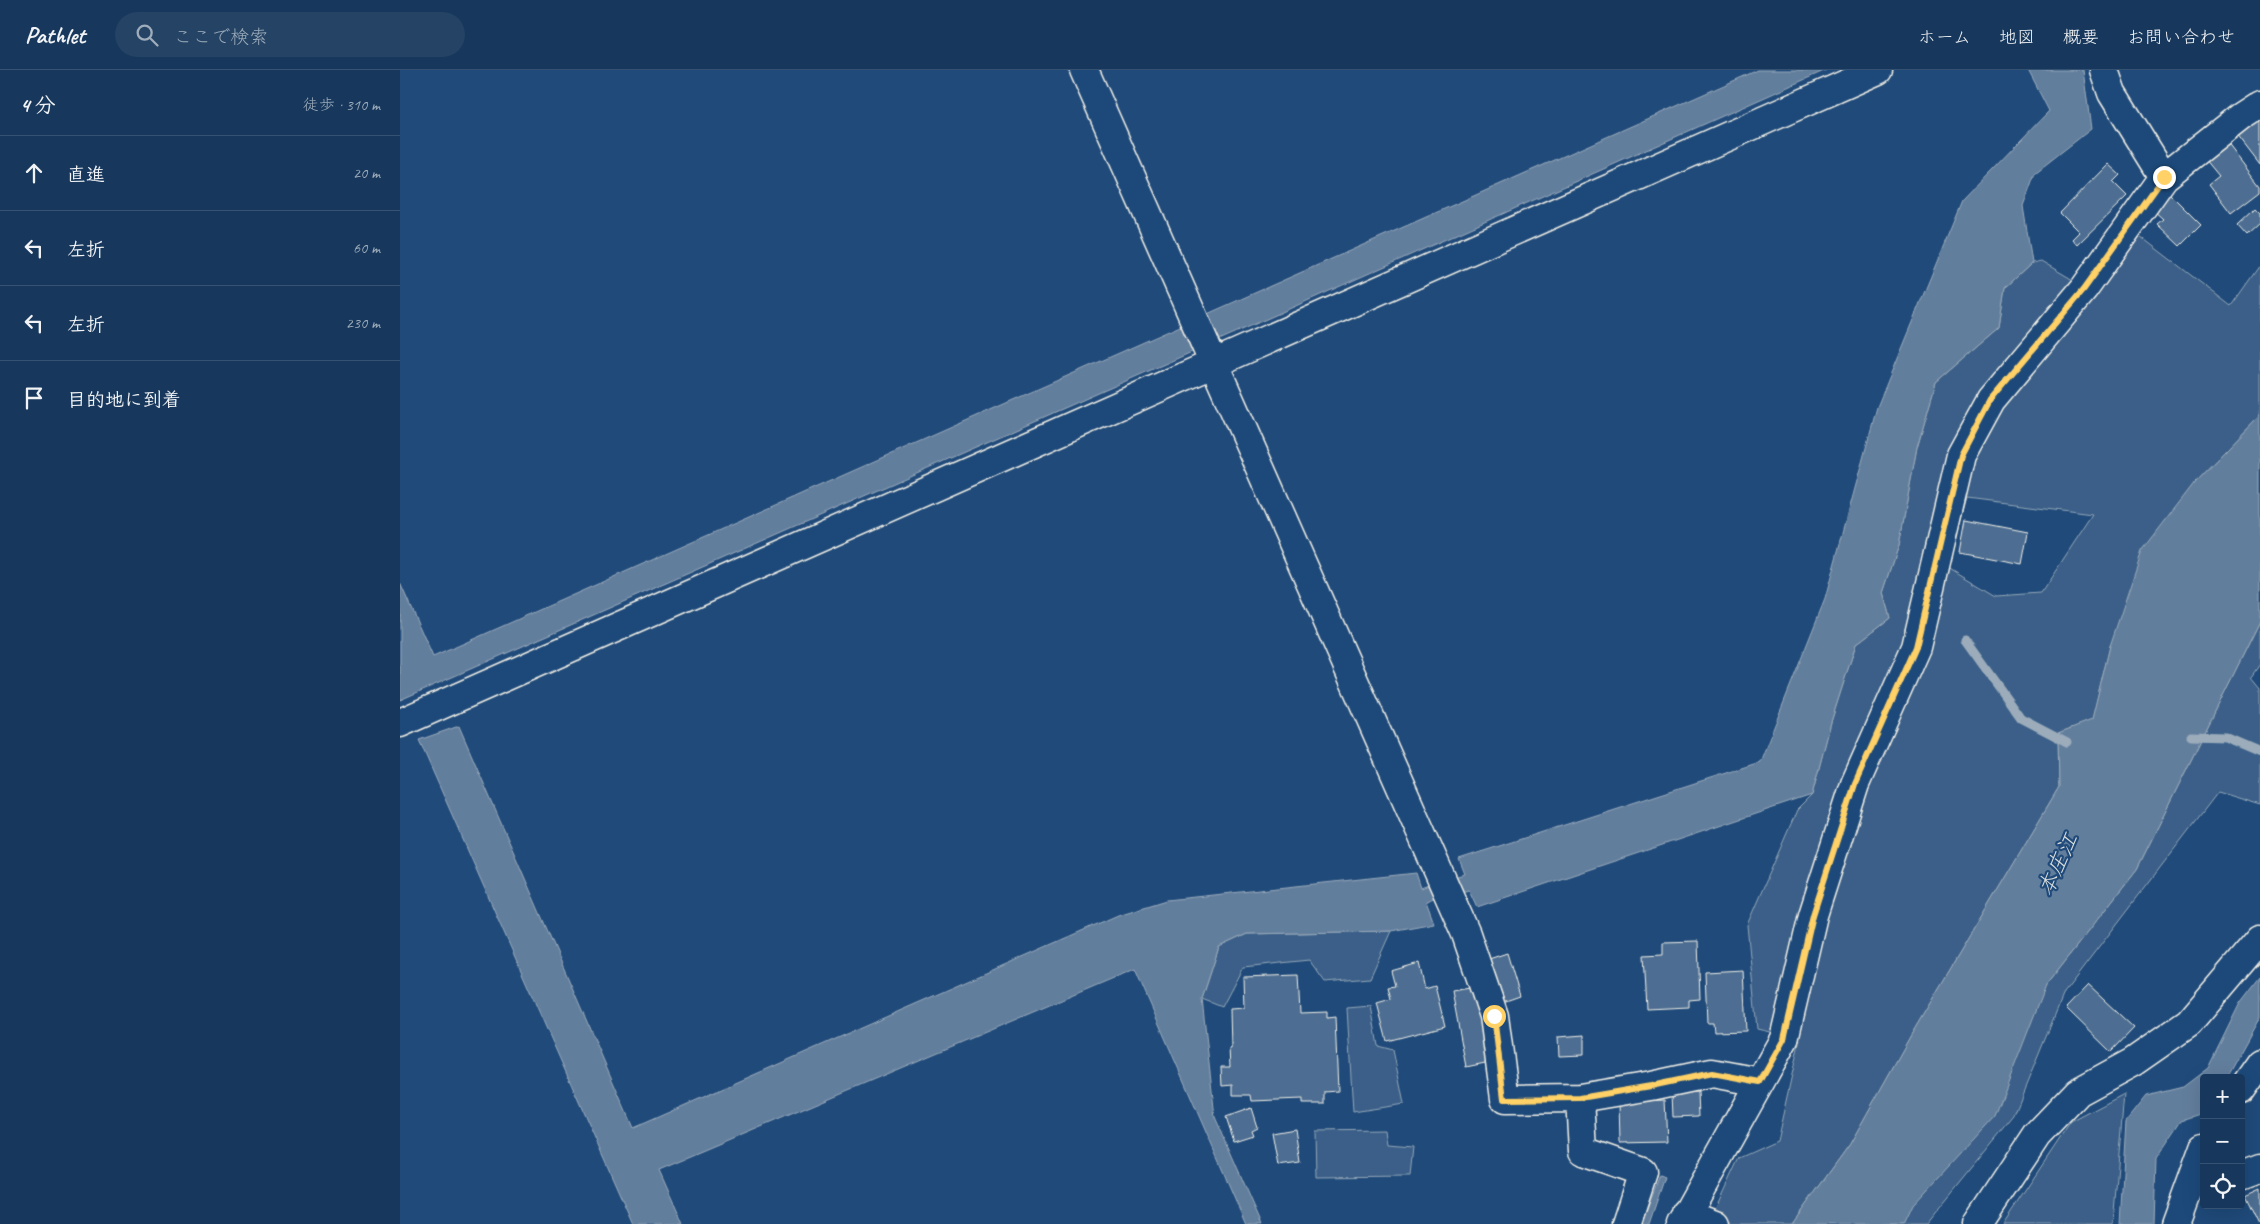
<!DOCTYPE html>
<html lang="ja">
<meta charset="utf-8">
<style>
body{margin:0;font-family:Caveat,"Klee One",sans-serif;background:#244365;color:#f1f3f6}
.controls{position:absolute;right:15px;bottom:15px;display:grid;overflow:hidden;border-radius:5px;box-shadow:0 5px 20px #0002}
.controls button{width:45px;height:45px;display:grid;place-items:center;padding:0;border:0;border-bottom:1px solid #365272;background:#17385c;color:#f1f3f6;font:25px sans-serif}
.stop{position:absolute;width:15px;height:15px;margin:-11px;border:4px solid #ffd166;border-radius:50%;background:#fff}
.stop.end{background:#ffd166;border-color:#fff;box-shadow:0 1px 5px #0008}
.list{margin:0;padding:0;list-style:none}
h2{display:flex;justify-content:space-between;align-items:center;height:65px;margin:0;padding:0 20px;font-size:21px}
h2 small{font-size:16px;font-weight:400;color:#9eacbb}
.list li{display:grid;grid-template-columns:32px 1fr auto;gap:15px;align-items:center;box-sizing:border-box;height:75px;padding:0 20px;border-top:1px solid #365272}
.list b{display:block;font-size:19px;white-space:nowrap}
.list em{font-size:16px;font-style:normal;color:#9eacbb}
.icon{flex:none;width:28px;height:28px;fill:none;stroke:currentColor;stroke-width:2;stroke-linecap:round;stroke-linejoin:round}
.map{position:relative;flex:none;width:1860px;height:1154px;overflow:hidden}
header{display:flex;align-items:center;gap:30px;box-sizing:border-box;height:70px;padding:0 25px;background:#17385c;border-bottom:1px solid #365272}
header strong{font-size:24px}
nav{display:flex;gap:28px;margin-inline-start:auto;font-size:18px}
.search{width:350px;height:45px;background:#244365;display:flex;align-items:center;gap:12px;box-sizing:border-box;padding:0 18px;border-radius:28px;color:#9eacbb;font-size:19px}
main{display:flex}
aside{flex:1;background:#17385c}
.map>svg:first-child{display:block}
</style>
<header>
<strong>Pathlet</strong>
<div class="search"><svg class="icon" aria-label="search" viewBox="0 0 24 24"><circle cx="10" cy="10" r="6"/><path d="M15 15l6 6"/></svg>ここで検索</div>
<nav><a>ホーム</a><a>地図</a><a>概要</a><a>お問い合わせ</a></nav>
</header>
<main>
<aside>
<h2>4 分<small>徒歩 · 310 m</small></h2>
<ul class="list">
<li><svg class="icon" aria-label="ahead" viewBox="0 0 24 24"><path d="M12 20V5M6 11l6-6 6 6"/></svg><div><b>直進</b></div><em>20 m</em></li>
<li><svg class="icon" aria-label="left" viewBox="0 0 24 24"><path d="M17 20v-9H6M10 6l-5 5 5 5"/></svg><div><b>左折</b></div><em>60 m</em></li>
<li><svg class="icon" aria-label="left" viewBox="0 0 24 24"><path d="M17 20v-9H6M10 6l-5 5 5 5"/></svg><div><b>左折</b></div><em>230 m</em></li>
<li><svg class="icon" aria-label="arrive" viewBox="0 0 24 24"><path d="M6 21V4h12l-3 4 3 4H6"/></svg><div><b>目的地に到着</b></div></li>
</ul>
</aside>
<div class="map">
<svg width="1860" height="1154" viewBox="0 0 1860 1154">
<rect width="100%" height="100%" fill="#1f4a7a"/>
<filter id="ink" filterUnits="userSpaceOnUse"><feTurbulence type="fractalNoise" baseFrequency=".02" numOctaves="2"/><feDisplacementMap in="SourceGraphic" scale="10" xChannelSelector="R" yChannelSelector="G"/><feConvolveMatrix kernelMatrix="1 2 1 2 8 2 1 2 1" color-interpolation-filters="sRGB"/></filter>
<g filter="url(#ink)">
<!-- green -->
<path fill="#3a5f88" stroke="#97a8b8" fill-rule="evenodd" d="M 1736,163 L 1831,236 L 1860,195 L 1860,345 L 1795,412 L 1710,576 L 1692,651 L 1658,663 L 1659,717 L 1511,965 L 1450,1074 L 1392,1154 L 1308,1154 L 1339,1088 L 1377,1071 L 1400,969 L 1357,959 L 1347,855 L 1397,740 L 1412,725 L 1431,652 L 1456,574 L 1490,548 L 1483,523 L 1499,475 L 1517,377 L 1536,312 L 1599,258 L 1605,218 L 1632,193 L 1641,191 L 1695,223 ZM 1567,428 L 1693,444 L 1641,523 L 1596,526 L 1548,497 Z
M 1860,551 L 1860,594 L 1851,607 L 1860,618 L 1860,735 L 1818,722 L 1664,923 L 1613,1047 L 1526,1154 L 1482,1154 L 1646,915 L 1737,799 Z
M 991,861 L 970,908 L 925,912 L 909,890 L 843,897 L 822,937 L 802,929 L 819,877 L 847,864 Z
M 971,936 L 978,976 L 993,980 L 1004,1034 L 953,1042 L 947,938 Z
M 1724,1024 L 1713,1154 L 1603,1154 L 1671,1052 Z
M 985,1060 L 987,1075 L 1013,1077 L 1010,1106 L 916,1107 L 915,1061 Z"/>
<!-- water -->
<path fill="#627e9d" stroke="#9cacbb" d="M 1358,0 L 1426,0 L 826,267 L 0,630 L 0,513 L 33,587 Z
M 1628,0 L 1683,0 L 1691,59 L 1635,103 L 1623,136 L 1632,193 L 1605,218 L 1599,258 L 1536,312 L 1517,377 L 1499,475 L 1483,523 L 1490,548 L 1456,574 L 1431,652 L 1412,725 L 1077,837 L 1069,820 L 1057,823 L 1053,807 L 1065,804 L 1059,789 L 1360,692 L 1425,529 L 1477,337 L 1562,131 L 1649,41 Z
M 1860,345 L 1860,551 L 1737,799 L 1646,915 L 1595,1046 L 1513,1135 L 1504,1154 L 1392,1154 L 1450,1074 L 1511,965 L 1659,717 L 1658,663 L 1692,650 L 1710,576 L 1742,481 L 1795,412 Z
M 59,656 L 233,1058 L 718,845 L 767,830 L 1016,803 L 1021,818 L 1031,814 L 1036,827 L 1026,831 L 1034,853 L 991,861 L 847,864 L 819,877 L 802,929 L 815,1047 L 862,1154 L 846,1154 L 735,899 L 259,1100 L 283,1154 L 233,1154 L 19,670 Z
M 1860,907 L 1860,947 L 1826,1008 L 1804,1008 L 1804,1043 L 1782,1050 L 1756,1089 L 1754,1154 L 1720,1154 L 1726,1051 L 1746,1026 L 1783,1017 L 1808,998 L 1840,933 Z
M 1260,1105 L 1265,1107 L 1249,1154 L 1241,1154 Z"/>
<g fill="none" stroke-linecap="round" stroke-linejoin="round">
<!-- stream -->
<path stroke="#9cacbb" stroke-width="9" d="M 1565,570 L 1621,648 L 1667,672
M 1791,666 L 1825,667 L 1860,682"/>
</g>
<!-- building -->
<path fill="#4d6e92" stroke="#f4f1e8" d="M 1860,48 L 1860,95 L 1837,65 Z
M 1827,73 L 1860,116 L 1860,121 L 1831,143 L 1809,114 L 1819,106 L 1805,89 Z
M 1708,94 L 1720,105 L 1713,112 L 1727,126 L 1677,175 L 1672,169 L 1679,162 L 1660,143 Z
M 1770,124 L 1801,155 L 1780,176 L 1757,154 L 1763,149 L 1753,140 Z
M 1855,138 L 1860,143 L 1860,154 L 1847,166 L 1837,155 Z
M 1566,450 L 1628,462 L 1622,494 L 1560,482 Z
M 1298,871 L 1300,929 L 1289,930 L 1289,937 L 1247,939 L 1244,885 L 1263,884 L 1263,872 Z
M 1107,883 L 1120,926 L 1100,933 L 1086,890 Z
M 1019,893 L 1025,919 L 1035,916 L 1045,956 L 987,971 L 977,933 L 991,929 L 988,917 L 995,916 L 991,901 Z
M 1343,900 L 1346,961 L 1314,962 L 1313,953 L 1307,953 L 1305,902 Z
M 898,905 L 900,943 L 927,942 L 927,948 L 935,947 L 938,1021 L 925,1022 L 925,1034 L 902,1034 L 902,1029 L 852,1031 L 851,1025 L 833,1025 L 833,1015 L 822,1016 L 821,997 L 830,997 L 829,978 L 831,978 L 830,939 L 844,938 L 843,907 Z
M 1688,915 L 1734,958 L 1711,982 L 1666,938 Z
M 1076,917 L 1090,992 L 1066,997 L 1052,921 Z
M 1184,965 L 1184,985 L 1159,986 L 1158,967 Z
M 1298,1022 L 1299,1046 L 1273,1047 L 1272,1023 Z
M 1265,1030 L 1267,1072 L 1220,1073 L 1219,1032 Z
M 851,1038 L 857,1057 L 851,1060 L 853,1065 L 834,1071 L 826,1047 Z
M 895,1059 L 900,1093 L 878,1096 L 872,1063 Z
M 1860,1118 L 1860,1154 L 1859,1154 L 1845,1125 Z"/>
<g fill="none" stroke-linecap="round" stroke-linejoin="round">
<defs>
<path id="minor" d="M 684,0 L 1066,864 L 1094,946 L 1105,1029 L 1180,1028 L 1183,1081 L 1243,1102 L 1226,1154
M 1704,0 L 1712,23 L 1764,107
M 0,653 L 1478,0
M 1841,1020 L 1860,993
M 1180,1028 L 1251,1016 L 1312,1003 L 1360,1012
M 1841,1105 L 1860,1098
M 1286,1143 L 1315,1154
M 1281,1154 L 1384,969 L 1413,845 L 1455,714 L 1516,577 L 1561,385 L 1591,330 L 1684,219 L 1764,107 L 1840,47 L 1860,34
M 1578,1154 L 1637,1065 L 1678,1022 L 1733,992 L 1789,953 L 1860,869
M 1776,1154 L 1804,1077"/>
</defs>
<!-- minor casing -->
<use href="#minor" stroke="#f4f1e8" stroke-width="31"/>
<!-- minor -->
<use href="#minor" stroke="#1f4a7a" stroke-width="28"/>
</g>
</g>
<g fill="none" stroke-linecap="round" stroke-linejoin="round" filter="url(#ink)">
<!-- route -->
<path stroke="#ffd166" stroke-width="6" d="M 1094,946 L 1104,1029 L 1180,1028 L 1251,1016 L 1312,1003 L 1360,1012 L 1384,969 L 1413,845 L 1455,714 L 1516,577 L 1561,385 L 1590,330 L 1684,219 L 1764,107"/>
</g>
<g text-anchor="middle" stroke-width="4.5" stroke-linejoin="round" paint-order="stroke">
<!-- water labels -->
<g font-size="22" font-style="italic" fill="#dee0dd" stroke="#1f4a7a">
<text transform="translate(1657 794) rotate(-65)" y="8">本庄江</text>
</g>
</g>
</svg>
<div class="controls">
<button>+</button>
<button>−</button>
<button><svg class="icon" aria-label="locate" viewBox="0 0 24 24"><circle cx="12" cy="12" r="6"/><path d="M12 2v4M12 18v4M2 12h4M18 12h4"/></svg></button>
</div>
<div class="stop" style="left:1094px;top:946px"></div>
<div class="stop end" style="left:1764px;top:107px"></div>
</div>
</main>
